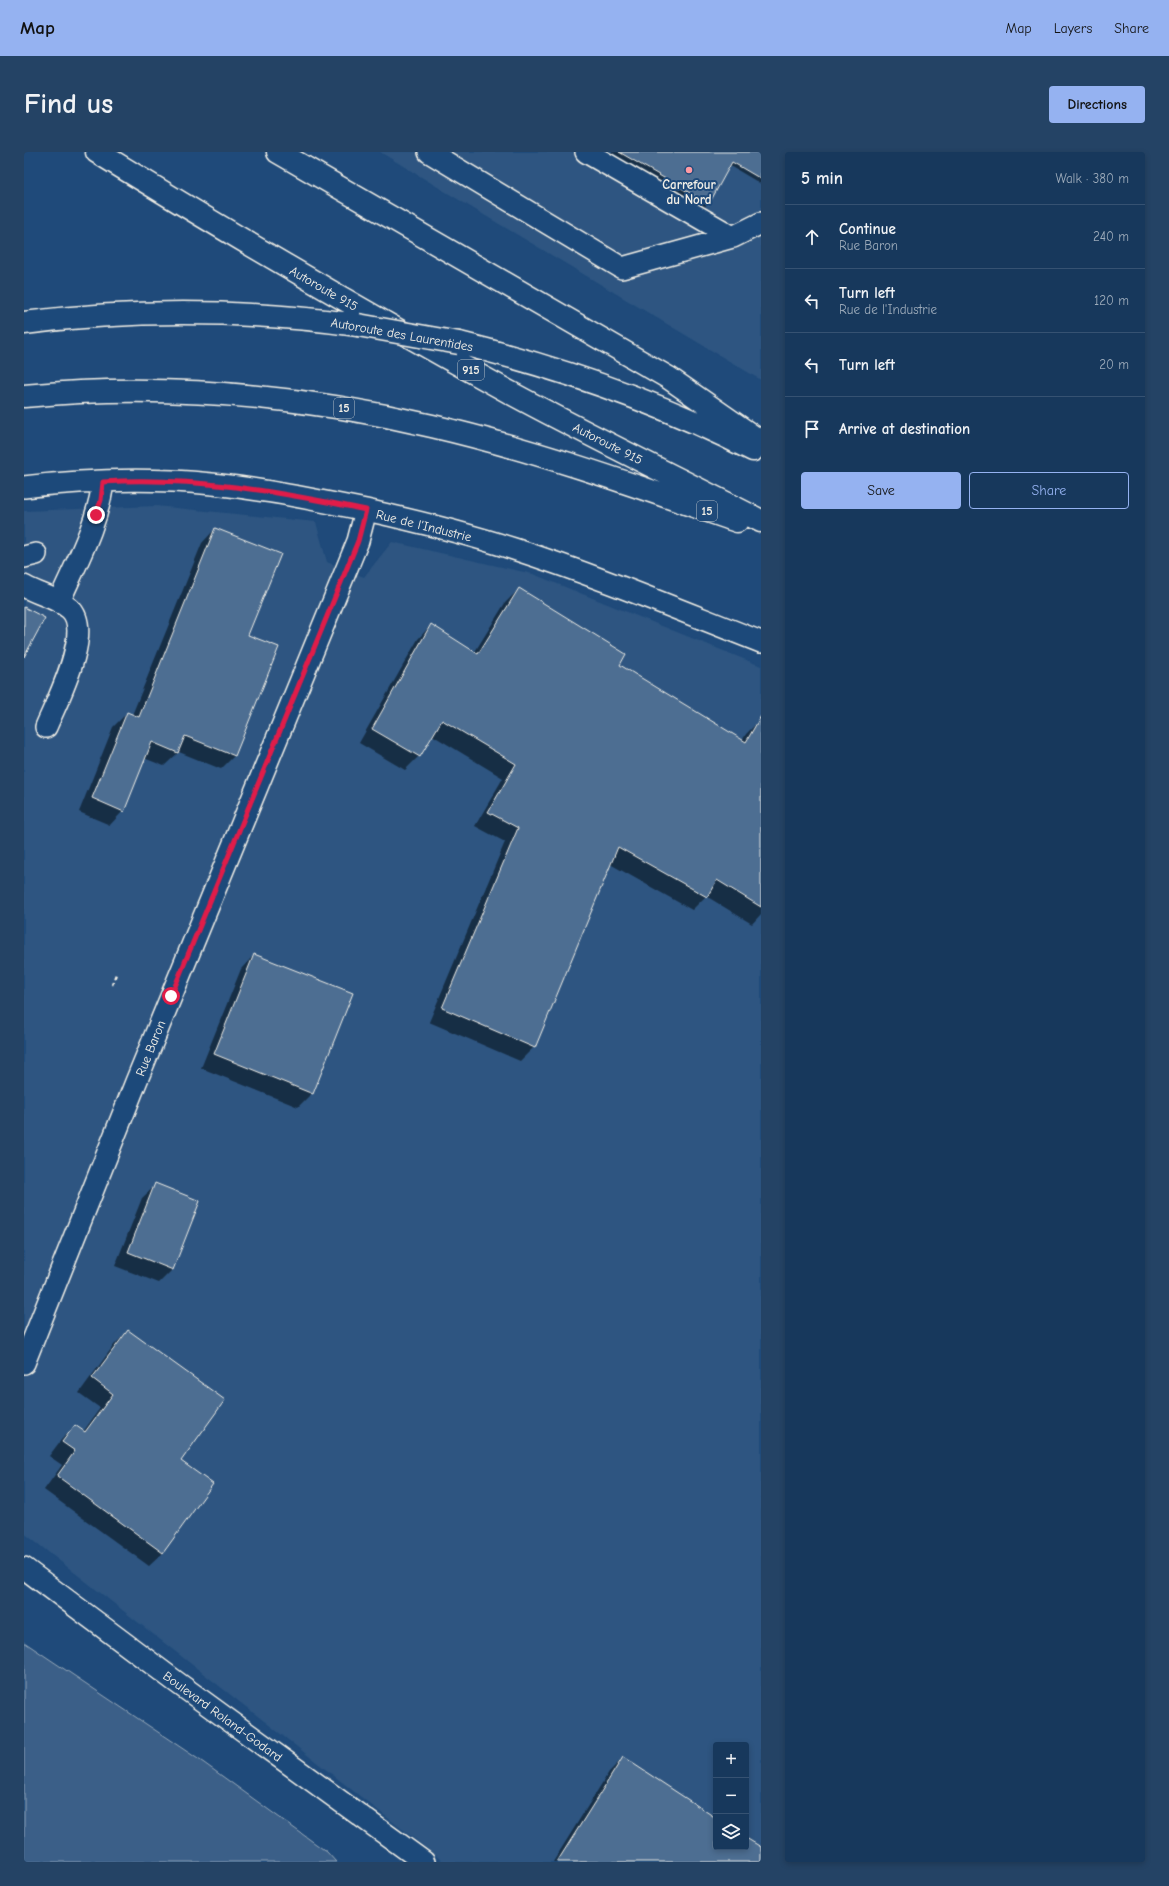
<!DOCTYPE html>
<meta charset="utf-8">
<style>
body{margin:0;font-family:"Comic Neue",sans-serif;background:#244365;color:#f1f3f6}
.controls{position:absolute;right:12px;bottom:12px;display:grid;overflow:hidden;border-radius:4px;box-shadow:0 2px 6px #0003}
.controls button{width:36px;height:36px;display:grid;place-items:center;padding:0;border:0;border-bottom:1px solid #365272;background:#17385c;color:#f1f3f6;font:20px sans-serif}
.stop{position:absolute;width:12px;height:12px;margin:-9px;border:3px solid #e11d48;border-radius:50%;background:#fff}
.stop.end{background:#e11d48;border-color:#fff;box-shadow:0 1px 4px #0008}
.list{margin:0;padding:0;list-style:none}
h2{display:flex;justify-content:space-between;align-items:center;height:52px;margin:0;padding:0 16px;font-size:17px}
h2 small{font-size:13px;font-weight:400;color:#9eacbb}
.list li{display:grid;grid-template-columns:26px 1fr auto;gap:12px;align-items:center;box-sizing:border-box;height:64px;padding:0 16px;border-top:1px solid #365272}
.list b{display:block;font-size:15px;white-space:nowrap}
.list p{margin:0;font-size:13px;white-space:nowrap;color:#9eacbb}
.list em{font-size:13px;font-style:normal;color:#9eacbb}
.actions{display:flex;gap:8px;padding:12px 16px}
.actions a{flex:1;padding:9px 0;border:1px solid #95b2f1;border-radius:4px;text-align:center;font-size:14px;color:#95b2f1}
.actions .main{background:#95b2f1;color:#111}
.icon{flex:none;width:22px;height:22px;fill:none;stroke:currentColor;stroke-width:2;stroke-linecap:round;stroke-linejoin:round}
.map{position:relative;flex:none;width:737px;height:1710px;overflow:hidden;border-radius:4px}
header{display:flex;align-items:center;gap:24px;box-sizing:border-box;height:56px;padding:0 20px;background:#95b2f1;color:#111}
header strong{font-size:19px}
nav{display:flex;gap:22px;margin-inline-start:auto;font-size:14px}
.intro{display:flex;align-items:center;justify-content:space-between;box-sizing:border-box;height:96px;padding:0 24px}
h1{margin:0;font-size:28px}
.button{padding:10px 18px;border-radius:4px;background:#95b2f1;color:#111;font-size:14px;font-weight:700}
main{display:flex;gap:24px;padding:0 24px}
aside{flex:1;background:#17385c;border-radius:4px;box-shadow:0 2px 6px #0003}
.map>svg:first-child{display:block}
</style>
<header>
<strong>Map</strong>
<nav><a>Map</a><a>Layers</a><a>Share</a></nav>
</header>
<div class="intro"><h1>Find us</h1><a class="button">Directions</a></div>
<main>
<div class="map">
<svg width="737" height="1710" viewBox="0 0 737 1710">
<rect width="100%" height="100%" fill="#1f4a7a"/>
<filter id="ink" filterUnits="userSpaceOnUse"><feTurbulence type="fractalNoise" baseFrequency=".025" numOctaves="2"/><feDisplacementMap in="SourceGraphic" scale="8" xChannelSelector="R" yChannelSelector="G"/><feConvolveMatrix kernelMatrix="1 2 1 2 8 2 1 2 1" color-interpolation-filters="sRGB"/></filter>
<g filter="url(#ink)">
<!-- built -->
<path fill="#2d5581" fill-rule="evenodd" d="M 356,0 L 737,0 L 737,228 L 445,54 Z
M 132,354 L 292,370 L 303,410 L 340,425 L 368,390 L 509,422 L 737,514 L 737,1710 L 420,1710 L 0,1381 L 0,359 ZM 692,1593 L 722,1593 L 722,1695 L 692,1695 Z"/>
<!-- green -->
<path fill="#3a5f88" stroke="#97a8b8" d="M 0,1490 L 180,1611 L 303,1700 L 312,1710 L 0,1710 Z"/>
<!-- shadow -->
<path fill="#0007" d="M 587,0 L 737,0 L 737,32 L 705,13 L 681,55 Z
M 191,377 L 223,484 L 211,603 L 197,617 L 155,600 L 140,614 L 120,606 L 99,659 L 86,673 L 55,660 L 89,575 L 103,561 L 108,563 L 178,391 Z
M 495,437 L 594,513 L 718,589 L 722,582 L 735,569 L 737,570 L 737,762 L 728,772 L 682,744 L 668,758 L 586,712 L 510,895 L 496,909 L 405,870 L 481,690 L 451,674 L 479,626 L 408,583 L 395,604 L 381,618 L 335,591 L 394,487 L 407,473 L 450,501 L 481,451 Z
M 230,803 L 288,941 L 274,955 L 177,916 L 217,817 Z
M 132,1033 L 149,1117 L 135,1131 L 91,1114 L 118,1046 Z
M 104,1179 L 156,1309 L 188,1333 L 139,1401 L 125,1414 L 20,1338 L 38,1313 L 25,1304 L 37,1288 L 51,1274 L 59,1280 L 76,1256 L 55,1241 L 90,1193 Z
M 599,1606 L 692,1667 L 692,1695 L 722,1695 L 722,1687 L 737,1697 L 737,1705 L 734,1710 L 529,1710 L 585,1620 Z"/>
<!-- building -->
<path fill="#4d6e92" stroke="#f4f1e8" d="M 595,0 L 737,0 L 737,27 L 708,10 L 685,52 Z
M 191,376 L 257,402 L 224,483 L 255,495 L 211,604 L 161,584 L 154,601 L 128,590 L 100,660 L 68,646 L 103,560 L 115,565 Z
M 495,436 L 602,502 L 596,513 L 722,590 L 737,564 L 737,755 L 693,728 L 683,745 L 594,695 L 511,896 L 418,856 L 494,676 L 464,660 L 492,612 L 418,568 L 396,605 L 348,577 L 407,472 L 454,502 Z
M 0,455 L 21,466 L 0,505 Z
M 230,802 L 329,841 L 289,942 L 190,902 Z
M 131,1031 L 176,1049 L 149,1118 L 104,1100 Z
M 104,1178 L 201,1248 L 157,1309 L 189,1332 L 139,1401 L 33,1324 L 51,1299 L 38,1290 L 51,1273 L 61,1280 L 89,1242 L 68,1226 Z
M 599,1605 L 692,1666 L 692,1695 L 722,1695 L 722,1686 L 737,1695 L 737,1710 L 533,1710 Z"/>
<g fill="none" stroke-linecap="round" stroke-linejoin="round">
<defs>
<path id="minor" d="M 405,0 L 598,116 L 709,85
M 562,0 L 709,85 L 737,71
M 0,335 C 49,329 99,327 149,329 C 214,332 278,345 342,358 C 392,369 441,381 490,397 C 574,424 655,458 737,490
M 0,405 L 12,402
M 0,434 C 15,443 32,445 46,457 C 70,479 32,551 22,575
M 35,450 C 52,411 74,372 79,330
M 0,1211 L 112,930 L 334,389 L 342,358
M 0,1416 L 151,1529 L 400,1710"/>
<path id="highway" d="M 73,0 C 208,83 346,164 485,240 C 568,285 653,326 737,369
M 254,0 L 645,226 L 737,290
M 0,171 C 111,157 223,158 334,173
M 435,191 C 537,216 635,250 729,298
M 0,244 C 137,231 275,243 408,274 C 512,298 613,334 713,369"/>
</defs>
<!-- minor casing -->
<use href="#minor" stroke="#f4f1e8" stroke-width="24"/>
<!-- highway casing -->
<use href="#highway" stroke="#f4f1e8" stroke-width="25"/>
<!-- path -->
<path stroke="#f4f1e8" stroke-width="2.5" stroke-dasharray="4 3" stroke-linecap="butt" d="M 88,833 L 92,822"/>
<!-- minor -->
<use href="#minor" stroke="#1f4a7a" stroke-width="21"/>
<!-- highway -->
<use href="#highway" stroke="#1f4a7a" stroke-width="22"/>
<defs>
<path id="highway-bridge" d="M 334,173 L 435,191"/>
</defs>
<!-- highway-bridge casing -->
<use href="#highway-bridge" stroke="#f4f1e8" stroke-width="25" stroke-linecap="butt"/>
<!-- highway-bridge -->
<use href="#highway-bridge" stroke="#1f4a7a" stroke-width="22"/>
</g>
</g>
<g fill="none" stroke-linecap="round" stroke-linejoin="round" filter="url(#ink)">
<!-- route -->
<path stroke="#e11d48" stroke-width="5" d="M 72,363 L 77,348 L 79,330 C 167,324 256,340 342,358 L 334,389 L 147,844"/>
</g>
<!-- markers -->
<circle fill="#ff9aa2" stroke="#1f4a7a" stroke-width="1.5" cx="665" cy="18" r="4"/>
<g text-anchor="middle" stroke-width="4" stroke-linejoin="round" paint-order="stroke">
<!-- shield labels -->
<g fill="#1f4a7a" stroke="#b4bfc7" stroke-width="1">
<rect x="434" y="208" width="26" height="20" rx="3"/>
<rect x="310" y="246" width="20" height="20" rx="3"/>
<rect x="673" y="349" width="20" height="20" rx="3"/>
</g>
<g font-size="12" font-weight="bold" fill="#f4f1e8">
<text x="447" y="222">915</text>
<text x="320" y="260">15</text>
<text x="683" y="363">15</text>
</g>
<!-- poi labels -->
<g font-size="13" font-weight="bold" fill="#f4f1e8" stroke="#1f4a7a">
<text x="665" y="37">Carrefour<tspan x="665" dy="15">du Nord</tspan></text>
</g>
<!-- street labels -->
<g font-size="13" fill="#f4f1e8" stroke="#1f4a7a">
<text transform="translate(300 136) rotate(30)" y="5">Autoroute 915</text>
<text transform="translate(378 182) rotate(10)" y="5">Autoroute des Laurentides</text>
<text transform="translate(584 291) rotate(27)" y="5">Autoroute 915</text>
<text transform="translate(400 373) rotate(14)" y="5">Rue de l'Industrie</text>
<text transform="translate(126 896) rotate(-68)" y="5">Rue Baron</text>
<text transform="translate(199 1564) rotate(36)" y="5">Boulevard Roland-Godard</text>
</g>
</g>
</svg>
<div class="controls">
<button>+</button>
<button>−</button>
<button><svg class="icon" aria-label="layers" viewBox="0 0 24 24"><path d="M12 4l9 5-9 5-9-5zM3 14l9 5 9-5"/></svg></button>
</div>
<div class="stop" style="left:147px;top:844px"></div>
<div class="stop end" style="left:72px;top:363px"></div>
</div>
<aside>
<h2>5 min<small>Walk · 380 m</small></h2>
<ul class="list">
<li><svg class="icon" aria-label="ahead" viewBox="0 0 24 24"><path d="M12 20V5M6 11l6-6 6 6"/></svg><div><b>Continue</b><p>Rue Baron</p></div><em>240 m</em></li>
<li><svg class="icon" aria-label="left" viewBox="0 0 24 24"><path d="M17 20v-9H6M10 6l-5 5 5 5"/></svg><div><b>Turn left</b><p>Rue de l'Industrie</p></div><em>120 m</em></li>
<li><svg class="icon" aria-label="left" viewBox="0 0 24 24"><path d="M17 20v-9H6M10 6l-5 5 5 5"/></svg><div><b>Turn left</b></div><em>20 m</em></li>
<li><svg class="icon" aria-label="arrive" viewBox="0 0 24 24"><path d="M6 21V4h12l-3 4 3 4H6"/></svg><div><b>Arrive at destination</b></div></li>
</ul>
<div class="actions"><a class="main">Save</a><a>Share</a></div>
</aside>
</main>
